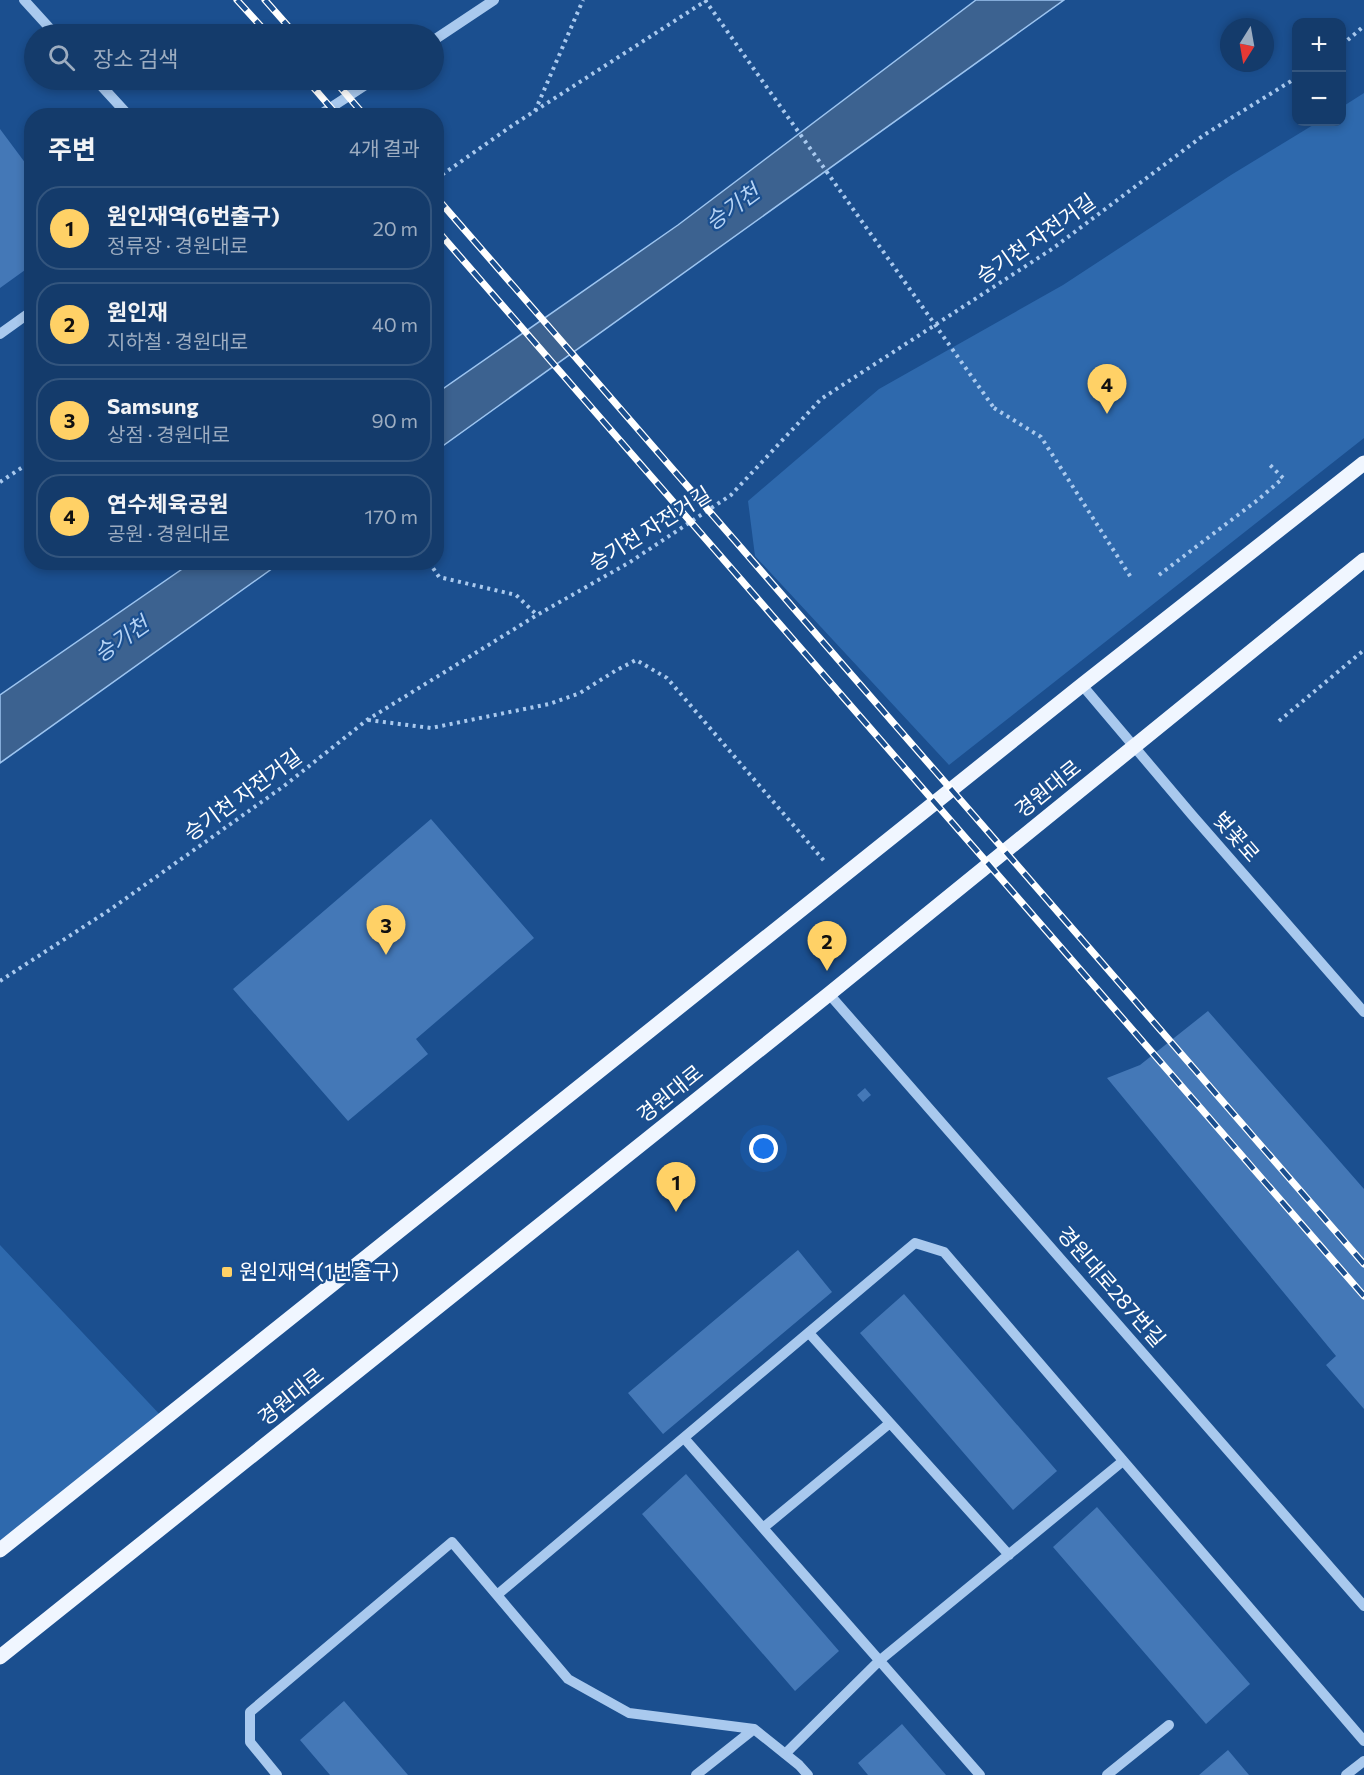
<!DOCTYPE html>
<html lang="ko">
<meta charset="utf-8">
<style>
body{margin:0;font-family:Commissioner,"Noto Sans KR",sans-serif;background:#1d4271;color:#f1f3f6}
.controls{position:absolute;right:18px;top:18px;display:grid;overflow:hidden;border-radius:12px;box-shadow:0 3px 9px #0003}
.controls button{width:54px;height:54px;display:grid;place-items:center;padding:0;border:0;border-bottom:2px solid #33557e;background:#143b6b;color:#f1f3f6;font:30px sans-serif}
.compass{position:absolute;left:1220px;top:18px;width:54px;height:54px;border-radius:50%;background:#143b6b;box-shadow:0 3px 9px #0003;rotate:191deg}
.you{position:absolute;left:764px;top:1149px;width:21px;height:21px;margin:-15px;border:4px solid #fff;border-radius:50%;background:#1a73e8;box-shadow:0 0 0 9px #1a73e833}
.badge{display:grid;place-items:center;width:39px;height:39px;border-radius:50%;background:#ffd166;color:#111;font-size:20px;font-weight:700}
.pin{position:absolute;translate:-50% -50px;filter:drop-shadow(0 2px 3px #0008)}
.pin::after{content:'';position:absolute;top:32px;width:21px;height:18px;background:inherit;clip-path:polygon(0 0,100% 0,50% 100%)}
.list{margin:0;padding:0;list-style:none}
h2{display:flex;justify-content:space-between;align-items:center;height:78px;margin:0;padding:0 24px;font-size:26px}
h2 small{font-size:20px;font-weight:400;color:#9dadc1}
.list li{display:grid;grid-template-columns:39px 1fr auto;gap:18px;align-items:center;box-sizing:border-box;height:84px;margin:0 12px 12px;padding:0 12px;border:2px solid #33557e;border-radius:24px}
.list b{display:block;font-size:22px;white-space:nowrap}
.list p{margin:0;font-size:20px;white-space:nowrap;color:#9dadc1}
.list em{font-size:20px;font-style:normal;color:#9dadc1}
.icon{flex:none;width:33px;height:33px;fill:none;stroke:currentColor;stroke-width:2;stroke-linecap:round;stroke-linejoin:round}
.map{position:relative;flex:none;width:1364px;height:1775px;overflow:hidden}
.search{position:absolute;background:#143b6b;box-shadow:0 3px 9px #0003;left:24px;top:24px;width:420px;height:66px;display:flex;align-items:center;gap:15px;box-sizing:border-box;padding:0 21px;border-radius:33px;color:#9dadc1;font-size:22px}
.panel{position:absolute;background:#143b6b;box-shadow:0 3px 9px #0003;left:24px;top:108px;width:420px;height:462px;border-radius:24px}
.map>svg:first-child{display:block}
</style>
<div class="map">
<svg width="1364" height="1775" viewBox="0 0 1364 1775">
<rect width="100%" height="100%" fill="#1b4f8f"/>
<!-- green -->
<path fill="#2e69ad" d="M 1364,93 L 1364,438 L 949,765 L 755,556 L 748,501 L 879,389 L 1063,285 L 1231,175 L 1318,122 L 1342,122 L 1342,107 Z
M 0,1245 L 164,1419 L 0,1550 Z"/>
<!-- water -->
<path fill="#3c6290" stroke="#9cc4f0" stroke-width="1.5" d="M 976,0 L 1064,0 L 437,450 L 437,393 L 678,225 Z
M 191,563 L 280,563 L 0,763 L 0,695 Z"/>
<!-- building -->
<path fill="#4478b7" d="M 0,129 L 32,172 L 32,265 L 0,288 Z
M 431,819 L 534,938 L 416,1039 L 428,1054 L 348,1121 L 233,989 Z
M 1208,1011 L 1364,1189 L 1364,1409 L 1326,1365 L 1336,1356 L 1107,1078 L 1140,1065 Z
M 865,1088 L 871,1095 L 863,1102 L 857,1095 Z
M 798,1250 L 832,1292 L 663,1434 L 628,1393 Z
M 904,1294 L 1057,1471 L 1013,1510 L 860,1333 Z
M 686,1474 L 839,1651 L 795,1691 L 642,1514 Z
M 1097,1507 L 1250,1684 L 1206,1724 L 1053,1547 Z
M 344,1701 L 408,1775 L 330,1775 L 300,1740 Z
M 902,1724 L 946,1775 L 868,1775 L 858,1763 Z
M 1228,1750 L 1249,1775 L 1199,1775 Z"/>
<g fill="none" stroke-linecap="round" stroke-linejoin="round">
<!-- path -->
<path stroke="#a9c9ee" stroke-width="4" stroke-dasharray="3 4.5" stroke-linecap="butt" d="M 1342,45 L 1364,26
M 535,111 L 583,0
M 436,179 L 513,125 L 707,0
M 994,408 L 1041,437 L 1132,579
M 0,482 L 32,461
M 429,562 L 439,577 L 516,595 L 537,615
M 1159,575 L 1259,499 L 1283,478 L 1270,465
M 368,720 L 431,728 L 549,704 L 580,693 L 615,671 L 636,660 L 667,678 L 825,862
M 1279,721 L 1364,650
M 0,981 L 111,909 L 284,786 L 367,720 L 537,615 L 630,562 L 731,495 L 821,399 L 1052,249 L 1204,135 L 1296,78"/>
<!-- minor -->
<path stroke="#a9c9ee" stroke-width="10" d="M 24,0 L 55,34
M 434,40 L 494,0
M 96,80 L 129,116
M 318,116 L 373,80
M 0,334 L 32,311
M 1082,685 L 1192,815 L 1364,1012
M 829,994 L 1364,1606
M 809,1333 L 1009,1555
M 684,1438 L 980,1775
M 763,1528 L 890,1423
M 497,1595 L 915,1243 L 944,1252 L 1364,1741
M 785,1754 L 879,1661 L 1123,1461
M 277,1775 L 250,1742 L 250,1712 L 452,1542 L 568,1679 L 629,1713 L 754,1729 L 799,1765 L 808,1775
M 696,1775 L 754,1729
M 1107,1775 L 1169,1725
M 1346,1775 L 1364,1761"/>
<!-- major -->
<path stroke="#f0f6ff" stroke-width="15" d="M 0,1550 L 1082,685 L 1364,463
M 0,1657 L 829,994 L 1364,560"/>
<defs>
<path id="rail" d="M 237,0 L 268,34
M 265,0 L 295,34
M 307,80 L 338,116
M 334,80 L 365,116
M 436,197 L 1364,1264
M 436,229 L 1364,1296"/>
</defs>
<!-- rail casing -->
<use href="#rail" stroke="#fff" stroke-width="7"/>
<!-- rail -->
<use href="#rail" stroke="#1b4f8f" stroke-width="4.5" stroke-dasharray="14" stroke-linecap="butt"/>
<!-- path-bridge -->
<path stroke="#a9c9ee" stroke-width="4" stroke-dasharray="3 4.5" stroke-linecap="butt" d="M 705,0 L 994,408"/>
</g>
<!-- markers -->
<rect fill="#ffd166" stroke="#1b4f8f" stroke-width="2" x="221" y="1266" width="12" height="12" rx="3"/>
<g text-anchor="middle" stroke-width="4.5" stroke-linejoin="round" paint-order="stroke">
<!-- street labels -->
<g font-size="21" fill="#fff" stroke="#1b4f8f">
<text transform="translate(1036 239) rotate(-35)" y="7">승기천 자전거길</text>
<text transform="translate(650 529) rotate(-32)" y="7">승기천 자전거길</text>
<text transform="translate(1048 789) rotate(-39)" y="7">경원대로</text>
<text transform="translate(243 795) rotate(-36)" y="7">승기천 자전거길</text>
<text transform="translate(1236 837) rotate(49)" y="7">벚꽃로</text>
<text transform="translate(670 1094) rotate(-39)" y="7">경원대로</text>
<text transform="translate(1111 1287) rotate(49)" y="7">경원대로287번길</text>
<text transform="translate(291 1397) rotate(-39)" y="7">경원대로</text>
</g>
<!-- poi labels -->
<g font-size="21" fill="#fff" stroke="#1b4f8f" text-anchor="start">
<text x="239" y="1279">원인재역(1번출구)</text>
</g>
<!-- water labels -->
<g font-size="22" font-style="italic" fill="#b5d3f5" stroke="#1b4f8f">
<text transform="translate(732 207) rotate(-36)" y="8">승기천</text>
<text transform="translate(121 639) rotate(-35)" y="8">승기천</text>
</g>
</g>
</svg>
<div class="controls">
<button>+</button>
<button>−</button>
</div>
<svg class="compass" viewBox="-18 -18 36 36"><path d="M0-13l5 13h-10z" fill="#e53935"/><path d="M0 13l5-13h-10z" fill="#9dadc1"/></svg>
<div class="you"></div>
<div class="pin badge" style="left:676px;top:1212px">1</div>
<div class="pin badge" style="left:827px;top:971px">2</div>
<div class="pin badge" style="left:386px;top:955px">3</div>
<div class="pin badge" style="left:1107px;top:414px">4</div>
<div class="search"><svg class="icon" aria-label="search" viewBox="0 0 24 24"><circle cx="10" cy="10" r="6"/><path d="M15 15l6 6"/></svg>장소 검색</div>
<section class="panel">
<h2>주변<small>4개 결과</small></h2>
<ul class="list">
<li><span class="badge">1</span><div><b>원인재역(6번출구)</b><p>정류장 · 경원대로</p></div><em>20 m</em></li>
<li><span class="badge">2</span><div><b>원인재</b><p>지하철 · 경원대로</p></div><em>40 m</em></li>
<li><span class="badge">3</span><div><b>Samsung</b><p>상점 · 경원대로</p></div><em>90 m</em></li>
<li><span class="badge">4</span><div><b>연수체육공원</b><p>공원 · 경원대로</p></div><em>170 m</em></li>
</ul>
</section>
</div>
